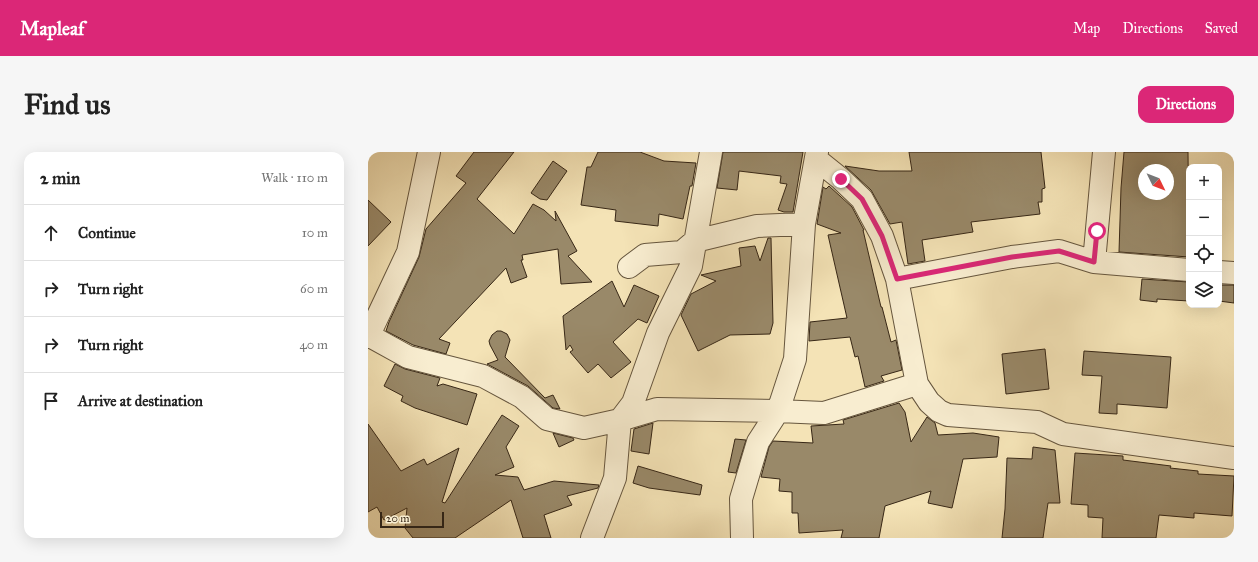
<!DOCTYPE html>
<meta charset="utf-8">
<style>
body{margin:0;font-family:"IM FELL Great Primer",serif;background:#f6f6f6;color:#222}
.controls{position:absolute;right:12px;top:12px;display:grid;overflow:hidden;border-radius:8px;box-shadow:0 4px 16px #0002}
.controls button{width:36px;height:36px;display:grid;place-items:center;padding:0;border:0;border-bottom:1px solid #e0e0e0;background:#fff;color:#222;font:20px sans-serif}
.compass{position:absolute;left:770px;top:12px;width:36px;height:36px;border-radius:50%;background:#fff;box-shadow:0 4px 16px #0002;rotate:133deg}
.scale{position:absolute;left:12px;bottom:10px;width:64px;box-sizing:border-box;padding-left:4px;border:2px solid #372716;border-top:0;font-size:11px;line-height:14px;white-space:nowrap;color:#372716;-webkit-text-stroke:3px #f8edd0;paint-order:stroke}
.stop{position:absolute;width:12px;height:12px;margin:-9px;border:3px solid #db2777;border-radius:50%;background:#fff}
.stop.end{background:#db2777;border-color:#fff;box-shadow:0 1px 4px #0008}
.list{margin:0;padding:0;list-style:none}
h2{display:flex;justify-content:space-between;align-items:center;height:52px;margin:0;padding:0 16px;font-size:17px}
h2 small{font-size:13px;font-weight:400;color:#767676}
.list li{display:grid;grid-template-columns:26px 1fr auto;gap:12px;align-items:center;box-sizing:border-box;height:56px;padding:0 16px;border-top:1px solid #e0e0e0}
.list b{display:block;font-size:15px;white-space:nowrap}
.list em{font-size:13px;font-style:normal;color:#767676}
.icon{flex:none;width:22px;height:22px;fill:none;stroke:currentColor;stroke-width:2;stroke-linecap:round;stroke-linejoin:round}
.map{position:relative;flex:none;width:866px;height:386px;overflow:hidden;border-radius:12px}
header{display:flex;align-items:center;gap:24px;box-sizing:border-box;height:56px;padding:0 20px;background:#db2777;color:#fff}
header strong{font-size:19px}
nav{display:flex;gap:22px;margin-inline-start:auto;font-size:14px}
.intro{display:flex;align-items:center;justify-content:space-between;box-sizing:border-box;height:96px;padding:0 24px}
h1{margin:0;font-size:28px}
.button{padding:10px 18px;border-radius:12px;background:#db2777;color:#fff;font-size:14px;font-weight:700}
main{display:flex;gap:24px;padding:0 24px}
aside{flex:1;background:#fff;border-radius:12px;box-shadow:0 4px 16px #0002}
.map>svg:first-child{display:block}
</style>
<header>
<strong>Mapleaf</strong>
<nav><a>Map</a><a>Directions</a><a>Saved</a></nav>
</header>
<div class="intro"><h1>Find us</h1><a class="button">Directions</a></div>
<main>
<aside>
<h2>2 min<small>Walk · 110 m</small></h2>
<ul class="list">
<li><svg class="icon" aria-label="ahead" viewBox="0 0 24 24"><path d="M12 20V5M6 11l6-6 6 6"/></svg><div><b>Continue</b></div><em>10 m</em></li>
<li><svg class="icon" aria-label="right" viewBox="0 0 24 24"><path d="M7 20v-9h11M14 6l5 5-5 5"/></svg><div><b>Turn right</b></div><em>60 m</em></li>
<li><svg class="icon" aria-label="right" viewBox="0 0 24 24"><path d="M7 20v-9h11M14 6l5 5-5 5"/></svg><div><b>Turn right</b></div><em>40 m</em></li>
<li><svg class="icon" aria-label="arrive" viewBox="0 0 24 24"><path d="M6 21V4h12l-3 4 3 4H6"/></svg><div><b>Arrive at destination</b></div></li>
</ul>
</aside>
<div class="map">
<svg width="866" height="386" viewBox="0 0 866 386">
<rect width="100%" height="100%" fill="#f4e3b6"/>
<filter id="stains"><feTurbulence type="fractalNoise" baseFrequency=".005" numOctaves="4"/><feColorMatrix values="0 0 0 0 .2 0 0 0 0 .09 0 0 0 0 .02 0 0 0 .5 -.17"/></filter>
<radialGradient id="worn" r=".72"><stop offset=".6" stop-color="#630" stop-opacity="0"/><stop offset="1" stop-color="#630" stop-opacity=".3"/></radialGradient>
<!-- building -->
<path fill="#998969" stroke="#372716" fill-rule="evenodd" d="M 106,0 L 146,0 L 109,47 L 146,82 L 165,52 L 176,58 L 188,69 L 187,59 L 209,99 L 200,104 L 224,130 L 193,132 L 190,97 L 154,103 L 155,108 L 153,108 L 159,125 L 143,131 L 138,116 L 71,187 L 82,191 L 78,202 L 45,193 L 18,179 L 21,170 L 51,105 L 58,77 L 98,31 L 88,24 Z
M 230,0 L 272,0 L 296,9 L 328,11 L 324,34 L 322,34 L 315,67 L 291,62 L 290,74 L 247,69 L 248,58 L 213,53 L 219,15 L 223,15 Z
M 355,0 L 435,0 L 425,60 L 416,60 L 410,58 L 419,32 L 412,31 L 413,24 L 371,19 L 369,38 L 349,36 Z
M 541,0 L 673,0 L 677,36 L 674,37 L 674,50 L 670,50 L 672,62 L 603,70 L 605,80 L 554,88 L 557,109 L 540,112 L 534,70 L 522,72 L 503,38 L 477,14 L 511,19 L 544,19 Z
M 756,0 L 820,0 L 821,105 L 751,100 L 753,36 ZM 776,18 L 800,18 L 800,42 L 776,42 Z
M 185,9 L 199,19 L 179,48 L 172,47 L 163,41 Z
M 461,34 L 484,55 L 496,78 L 495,78 L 513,155 L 514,155 L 523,190 L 528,188 L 534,218 L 513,224 L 516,229 L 497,235 L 490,204 L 487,205 L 482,185 L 441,189 L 442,170 L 479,166 L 460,83 L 473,81 L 449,72 L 455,35 L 458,37 Z
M 0,48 L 23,70 L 0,94 Z
M 400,86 L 403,86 L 405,171 L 402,182 L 362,183 L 330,199 L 313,163 L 323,142 L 348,129 L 333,123 L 373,114 L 371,96 L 387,94 L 392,109 Z
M 774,127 L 821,130 L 821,149 L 789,147 L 789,150 L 772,148 Z
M 244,129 L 256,155 L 266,133 L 291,144 L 279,171 L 270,167 L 245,190 L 263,210 L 243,226 L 230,212 L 220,221 L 202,200 L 205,198 L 202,193 L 198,198 L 195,164 Z
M 851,133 L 866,133 L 866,151 L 851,149 Z
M 129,179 L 133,179 L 139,182 L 142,188 L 137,205 L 177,246 L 185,243 L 192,257 L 185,256 L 160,234 L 119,212 L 130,208 L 122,193 L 121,189 L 124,183 Z
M 677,197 L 681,237 L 638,242 L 634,202 Z
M 716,199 L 803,205 L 799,256 L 749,252 L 749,262 L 731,261 L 734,224 L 714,223 Z
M 27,212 L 37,217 L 72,226 L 69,234 L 75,232 L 109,242 L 99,273 L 47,256 L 33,249 L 35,244 L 16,234 Z
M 531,251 L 537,260 L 543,290 L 559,265 L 567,271 L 570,283 L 605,281 L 631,285 L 629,305 L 595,307 L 584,356 L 560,351 L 563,339 L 517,354 L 511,386 L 473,386 L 475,378 L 431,381 L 430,361 L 424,361 L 424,340 L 411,339 L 412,327 L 393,325 L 401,295 L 405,289 L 445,291 L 443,274 L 476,272 L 475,268 Z
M 134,263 L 151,274 L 138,295 L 146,315 L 127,323 L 150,325 L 156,338 L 186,329 L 231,333 L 230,336 L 199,344 L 204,353 L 176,363 L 183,386 L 155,386 L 143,348 L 87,386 L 45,386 L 37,376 L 39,356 L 16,368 L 9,355 L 0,360 L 0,272 L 33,319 L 56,307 L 59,313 L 91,296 L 74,350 L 77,351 Z
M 285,271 L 281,302 L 263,299 L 266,277 Z
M 185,281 L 205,286 L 206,288 L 191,295 Z
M 367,287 L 378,288 L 368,321 L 360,320 Z
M 665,295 L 687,298 L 692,351 L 680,351 L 675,386 L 634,386 L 637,357 L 639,306 L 664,307 Z
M 707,301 L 755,304 L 755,308 L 803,314 L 802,316 L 830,319 L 830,322 L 866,324 L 864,364 L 826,361 L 826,366 L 791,363 L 788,386 L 734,386 L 735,366 L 720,365 L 720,353 L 703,352 Z
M 270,314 L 334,333 L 332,343 L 281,336 L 265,331 Z"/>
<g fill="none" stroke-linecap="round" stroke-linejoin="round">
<defs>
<path id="minor" d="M 448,7 L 473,27 L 494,47 L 514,84 L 529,127 L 549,232 L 561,250 L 571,259 L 580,263 L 669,270 L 695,282 L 866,306
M 726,110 L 736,0
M 261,115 L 277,103 L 314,100 L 327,89 L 389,74 L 436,72
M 851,120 L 866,121
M 529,127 L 644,105 L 691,99 L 726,110 L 821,118
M 0,183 L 40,205 L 115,224 L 154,245 L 179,267 L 216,276 L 252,268 L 289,257 L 410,259 L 456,261 L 549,232
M 0,185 L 40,100 L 61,0
M 224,386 L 247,326 L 252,268 L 265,251 L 290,181 L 323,114 L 343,0
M 374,386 L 373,347 L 390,290 L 410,259 L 427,207 L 436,72 L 449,0"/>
</defs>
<!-- minor casing -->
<use href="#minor" stroke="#66563e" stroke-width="24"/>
<!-- minor -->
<use href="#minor" stroke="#f8edd0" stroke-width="22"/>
</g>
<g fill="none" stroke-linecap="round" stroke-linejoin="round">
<!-- route -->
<path stroke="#db2777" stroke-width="5" d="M 473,27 L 494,47 L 514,84 L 529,127 L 644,105 L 691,99 L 726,110 L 729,79"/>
</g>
<rect width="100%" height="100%" filter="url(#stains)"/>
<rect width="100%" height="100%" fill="url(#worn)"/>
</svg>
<div class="controls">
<button>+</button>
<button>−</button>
<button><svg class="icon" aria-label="locate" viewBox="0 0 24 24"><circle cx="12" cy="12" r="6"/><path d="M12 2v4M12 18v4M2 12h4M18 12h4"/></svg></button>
<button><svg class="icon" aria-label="layers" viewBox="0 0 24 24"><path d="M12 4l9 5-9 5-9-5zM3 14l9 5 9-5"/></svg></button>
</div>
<svg class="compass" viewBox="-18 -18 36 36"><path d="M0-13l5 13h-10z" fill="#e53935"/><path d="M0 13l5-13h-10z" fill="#767676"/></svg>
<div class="scale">20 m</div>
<div class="stop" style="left:729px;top:79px"></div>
<div class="stop end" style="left:473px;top:27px"></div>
</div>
</main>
